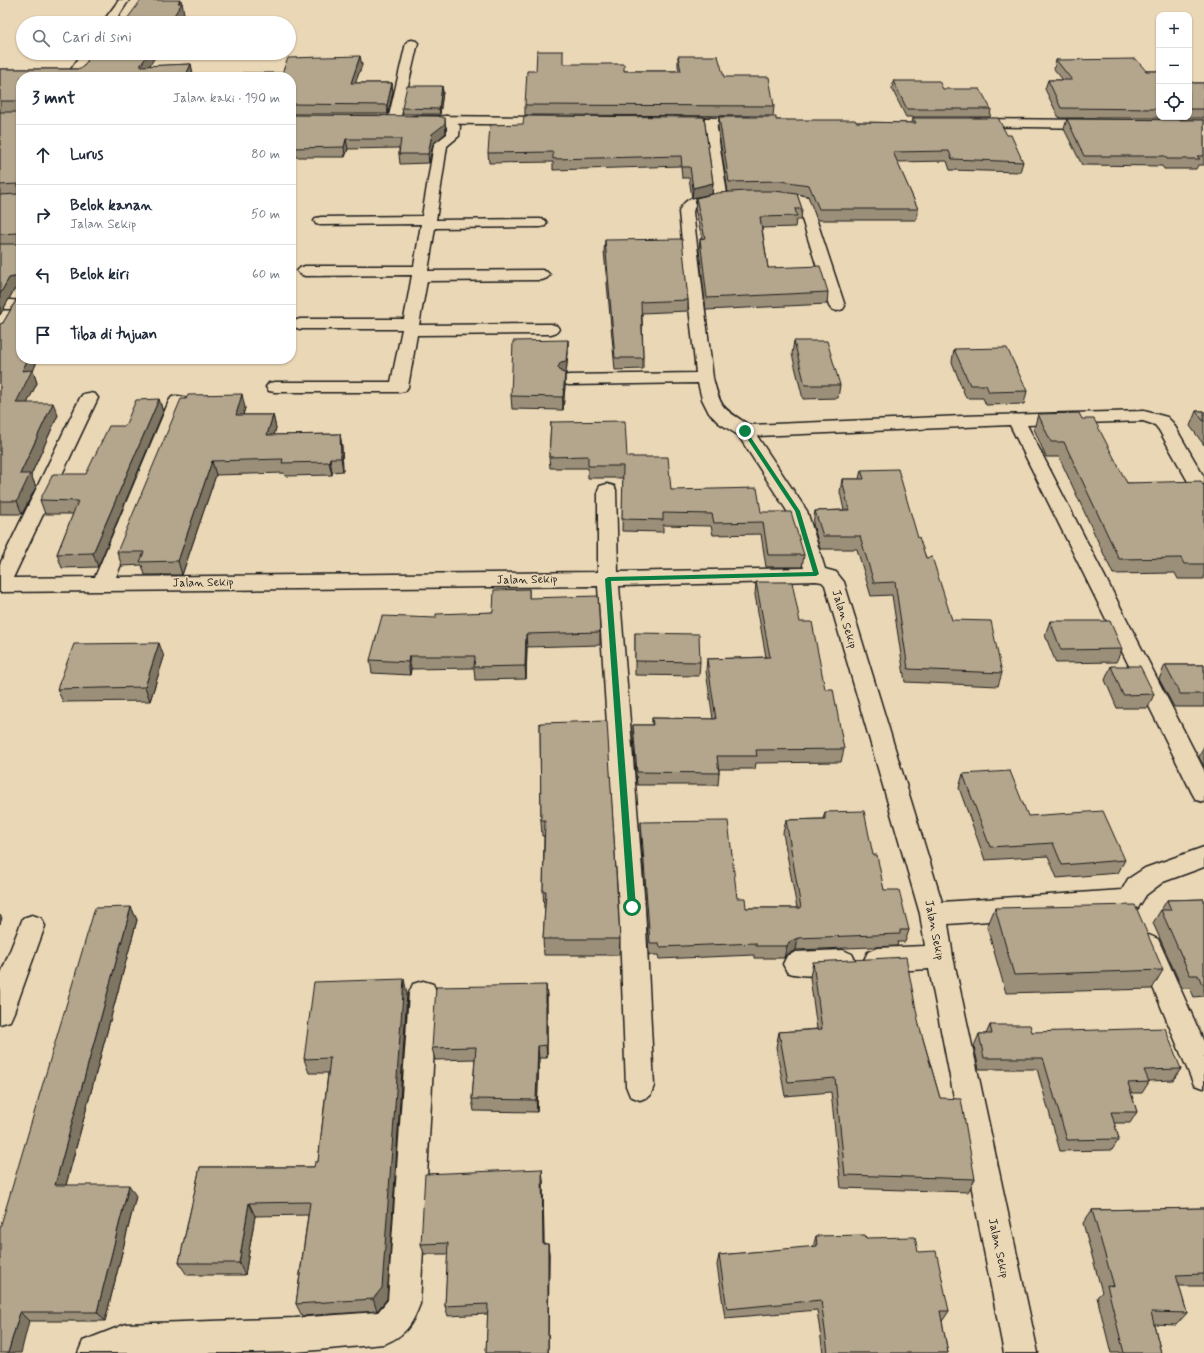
<!DOCTYPE html>
<html lang="id">
<meta charset="utf-8">
<style>
body{margin:0;font-family:Mynerve,sans-serif;background:#f6f6f7;color:#1f2937}
.controls{position:absolute;right:12px;top:12px;display:grid;overflow:hidden;border-radius:8px;box-shadow:0 1px 3px #0004}
.controls button{width:36px;height:36px;display:grid;place-items:center;padding:0;border:0;border-bottom:1px solid #e0e1e3;background:#fff;color:#1f2937;font:20px sans-serif}
.stop{position:absolute;width:12px;height:12px;margin:-9px;border:3px solid #0b8043;border-radius:50%;background:#fff}
.stop.end{background:#0b8043;border-color:#fff;box-shadow:0 1px 4px #0008}
.list{margin:0;padding:0;list-style:none}
h2{display:flex;justify-content:space-between;align-items:center;height:52px;margin:0;padding:0 16px;font-size:17px}
h2 small{font-size:13px;font-weight:400;color:#747a83}
.list li{display:grid;grid-template-columns:26px 1fr auto;gap:12px;align-items:center;box-sizing:border-box;height:60px;padding:0 16px;border-top:1px solid #e0e1e3}
.list b{display:block;font-size:15px;white-space:nowrap}
.list p{margin:0;font-size:13px;white-space:nowrap;color:#747a83}
.list em{font-size:13px;font-style:normal;color:#747a83}
.icon{flex:none;width:22px;height:22px;fill:none;stroke:currentColor;stroke-width:2;stroke-linecap:round;stroke-linejoin:round}
.map{position:relative;flex:none;width:1204px;height:1353px;overflow:hidden}
.search{position:absolute;background:#fff;box-shadow:0 1px 3px #0004;left:16px;top:16px;width:280px;height:44px;display:flex;align-items:center;gap:10px;box-sizing:border-box;padding:0 14px;border-radius:22px;color:#747a83;font-size:15px}
.panel{position:absolute;background:#fff;box-shadow:0 1px 3px #0004;left:16px;top:72px;width:280px;height:292px;border-radius:16px}
.map>svg:first-child{display:block}
</style>
<div class="map">
<svg width="1204" height="1353" viewBox="0 0 1204 1353">
<rect width="100%" height="100%" fill="#ead7b5"/>
<filter id="ink" filterUnits="userSpaceOnUse"><feTurbulence type="fractalNoise" baseFrequency=".025" numOctaves="2"/><feDisplacementMap in="SourceGraphic" scale="8" xChannelSelector="R" yChannelSelector="G"/><feConvolveMatrix kernelMatrix="1 2 1 2 8 2 1 2 1" color-interpolation-filters="sRGB"/></filter>
<g filter="url(#ink)">
<g fill="none" stroke-linecap="round" stroke-linejoin="round">
<defs>
<path id="street" d="M 119,0 L 129,0 L 114,23 L 102,23 Z
M 412,40 L 416,41 L 418,43 L 400,120 L 398,123 L 390,123 L 388,120 L 406,43 L 408,41 Z
M 82,53 L 94,53 L 78,77 L 66,77 Z
M 446,116 L 450,117 L 460,126 L 459,136 L 447,146 L 436,220 L 540,219 L 545,220 L 547,223 L 545,226 L 540,227 L 435,228 L 428,271 L 542,270 L 547,272 L 550,275 L 547,278 L 542,280 L 427,281 L 419,325 L 551,324 L 557,326 L 559,329 L 557,332 L 551,334 L 417,335 L 408,387 L 405,391 L 399,392 L 275,392 L 269,391 L 266,387 L 269,383 L 275,382 L 391,382 L 402,329 L 300,329 L 294,327 L 292,324 L 294,321 L 300,319 L 404,319 L 412,275 L 305,276 L 300,274 L 297,271 L 300,268 L 305,266 L 414,266 L 421,224 L 321,225 L 316,224 L 314,221 L 316,218 L 321,217 L 422,216 L 434,144 L 447,134 L 447,127 L 440,120 L 442,117 Z
M 710,118 L 714,119 L 716,122 L 727,194 L 731,195 L 733,198 L 731,201 C 719,204 706,200 694,208 L 693,212 L 713,378 C 721,410 723,408 749,425 L 963,416 L 1144,411 L 1167,417 L 1173,423 L 1204,477 L 1204,500 L 1197,498 L 1195,494 L 1159,430 L 1155,425 L 1143,421 L 1027,425 L 1204,770 L 1204,802 L 1196,800 L 1192,793 L 1010,425 L 757,436 L 807,511 L 825,569 L 836,572 L 844,582 L 942,902 L 1122,890 L 1128,879 L 1145,868 L 1204,847 L 1204,867 L 1163,882 L 1146,895 L 1138,908 L 1129,911 L 948,924 L 953,957 L 1038,1353 L 1004,1353 L 929,969 L 877,972 L 868,968 L 864,960 L 868,952 L 877,948 L 925,946 L 920,914 L 825,585 L 822,582 L 816,581 L 619,586 L 645,907 L 654,1086 L 650,1096 L 640,1100 L 630,1096 L 626,1086 L 619,907 L 598,586 L 0,592 L 0,564 L 80,398 L 83,394 L 89,393 L 95,394 L 98,398 L 13,578 L 95,577 L 169,401 L 172,397 L 178,396 L 184,397 L 187,401 L 116,577 L 598,572 L 598,490 L 600,486 L 607,484 L 614,486 L 616,490 L 618,572 L 804,568 L 787,511 L 738,435 L 719,423 L 709,413 L 702,399 L 698,383 L 569,385 L 563,384 L 560,380 L 563,376 L 569,375 L 696,373 L 679,212 C 684,197 699,195 713,194 L 704,122 L 706,119 Z
M 768,193 L 791,193 L 808,197 L 810,200 L 845,306 L 843,309 L 837,311 L 831,309 L 829,306 L 797,203 L 763,200 L 761,197 L 763,194 Z
M 0,299 L 21,301 L 21,307 L 15,309 L 0,309 Z
M 32,915 L 41,918 L 45,926 L 14,1012 L 10,1021 L 0,1024 L 0,976 L 23,918 Z
M 1149,935 L 1158,939 L 1204,1042 L 1204,1088 L 1194,1085 L 1136,947 L 1140,939 Z
M 843,950 L 852,954 L 856,962 L 852,970 C 836,976 803,978 787,972 L 783,964 L 787,956 L 796,952 Z
M 423,981 L 433,984 L 437,993 L 420,1304 C 412,1325 405,1336 384,1344 L 295,1352 L 254,1353 L 78,1353 L 83,1341 L 126,1324 L 295,1318 L 378,1312 L 388,1300 L 409,993 L 413,984 Z"/>
<path id="secondary" d="M 415,116 L 553,117 L 557,118 L 559,121 L 557,124 L 553,125 L 411,123 L 409,120 L 411,117 Z
M 675,118 L 749,118 L 753,119 L 755,122 L 753,125 L 749,126 L 671,125 L 669,122 L 671,119 Z
M 971,119 L 1095,120 L 1100,121 L 1101,124 L 1100,127 L 1095,128 L 967,126 L 965,123 L 967,120 Z"/>
</defs>
<!-- street casing -->
<use href="#street" stroke="#1c1c1c" stroke-width="3"/>
<!-- secondary casing -->
<use href="#secondary" stroke="#1c1c1c" stroke-width="3"/>
<!-- street -->
<use href="#street" fill="#ead7b5" fill-rule="evenodd"/>
<!-- secondary -->
<use href="#secondary" fill="#ead7b5" fill-rule="evenodd"/>
</g>
<!-- wall -->
<path fill="#9b8f79" stroke="#1c1c1c" d="M 678,56 L 724,77 L 774,106 L 773,116 L 525,115 L 525,105 L 536,71 L 563,64 L 624,71 L 679,71 L 678,66 Z
M 1056,60 L 1146,71 L 1159,71 L 1159,117 L 1189,117 L 1189,79 L 1193,83 L 1204,83 L 1204,118 L 1059,118 L 1045,89 L 1048,80 L 1063,80 L 1054,69 Z
M 191,64 L 193,75 L 21,77 L 21,359 L 38,359 L 33,371 L 37,383 L 27,403 L 58,415 L 31,475 L 36,487 L 22,514 L 0,514 L 0,324 L 3,323 L 18,297 L 18,289 L 14,290 L 0,315 L 0,69 L 81,69 Z
M 362,65 L 355,83 L 392,83 L 393,92 L 388,114 L 291,114 L 291,77 Z
M 893,81 L 943,89 L 991,109 L 990,117 L 906,117 L 892,89 Z
M 442,86 L 443,92 L 440,114 L 403,114 L 402,108 Z
M 291,115 L 446,128 L 446,133 L 433,144 L 429,163 L 400,164 L 399,154 L 399,148 L 348,149 L 345,157 L 291,157 Z
M 704,117 L 713,183 L 712,194 L 692,198 L 689,178 L 682,178 L 681,166 L 553,170 L 553,162 L 489,163 L 488,153 L 523,124 Z
M 719,117 L 776,120 L 856,122 L 912,123 L 913,118 L 1023,162 L 1020,172 L 950,170 L 947,161 L 897,162 L 918,209 L 916,220 L 817,220 L 808,196 L 797,194 L 802,209 L 801,220 L 796,220 L 795,227 L 762,228 L 768,268 L 828,292 L 827,304 L 706,310 L 699,250 L 700,239 L 702,238 L 695,209 L 696,198 L 728,192 L 718,127 Z
M 1067,119 L 1204,120 L 1204,165 L 1198,165 L 1196,169 L 1164,169 L 1162,166 L 1082,165 L 1064,129 Z
M 605,240 L 688,300 L 688,311 L 642,313 L 643,358 L 643,369 L 615,370 L 604,251 Z
M 568,340 L 568,353 L 566,374 L 565,374 L 565,386 L 563,410 L 512,409 L 511,396 Z
M 794,341 L 840,385 L 838,398 L 803,399 L 792,354 Z
M 954,349 L 1027,391 L 1024,404 L 986,405 L 983,398 L 966,398 L 952,362 Z
M 159,399 L 163,412 L 98,567 L 62,568 L 57,554 L 73,514 L 45,514 L 40,500 L 86,474 Z
M 245,408 L 243,415 L 273,415 L 276,428 L 274,435 L 340,434 L 342,447 L 343,471 L 332,472 L 332,475 L 285,476 L 284,473 L 216,475 L 182,575 L 145,575 L 142,565 L 122,566 L 117,552 Z
M 1196,411 L 1204,411 L 1204,445 L 1190,426 Z
M 1038,414 L 1082,419 L 1127,483 L 1204,485 L 1204,579 L 1178,579 L 1175,573 L 1113,574 L 1059,457 L 1046,457 L 1034,429 Z
M 551,422 L 627,457 L 671,490 L 761,512 L 804,555 L 802,567 L 766,567 L 761,534 L 713,535 L 711,526 L 663,525 L 663,532 L 622,531 L 623,478 L 588,478 L 588,468 L 550,468 L 549,457 Z
M 861,470 L 918,538 L 952,620 L 1002,673 L 998,686 L 905,682 L 892,595 L 871,596 L 857,549 L 820,549 L 813,524 L 815,511 L 844,510 L 840,492 L 842,479 L 859,479 Z
M 756,582 L 800,622 L 825,689 L 844,749 L 841,762 L 756,763 L 755,769 L 719,769 L 719,773 L 718,785 L 637,785 L 633,738 L 633,725 L 652,725 L 652,718 L 713,719 L 706,671 L 707,659 L 766,657 L 755,595 Z
M 529,589 L 529,598 L 600,632 L 600,645 L 527,647 L 526,679 L 475,680 L 474,668 L 411,669 L 410,675 L 372,673 L 370,660 L 436,618 L 493,612 Z
M 1050,621 L 1122,649 L 1116,662 L 1056,663 L 1045,635 Z
M 635,633 L 700,662 L 699,676 L 635,675 Z
M 164,657 L 150,701 L 63,702 L 57,689 Z
M 1165,665 L 1204,665 L 1204,707 L 1174,707 L 1159,679 Z
M 1111,666 L 1154,694 L 1148,708 L 1117,708 L 1105,680 Z
M 540,723 L 620,939 L 619,955 L 544,955 L 543,939 L 545,908 L 544,908 L 543,891 L 544,836 L 542,836 L 541,820 Z
M 1204,746 L 1204,767 L 1199,757 Z
M 963,774 L 1028,816 L 1125,860 L 1118,873 L 1057,878 L 1048,856 L 985,860 L 959,788 Z
M 825,812 L 873,855 L 884,890 L 909,930 L 905,942 L 898,942 L 897,946 L 796,950 L 786,955 L 784,958 L 754,958 L 754,955 L 659,959 L 658,955 L 649,955 L 641,835 L 641,822 L 737,898 L 746,908 L 797,908 L 783,833 L 786,820 L 823,819 Z
M 1204,899 L 1204,996 L 1194,997 L 1190,988 L 1182,988 L 1153,923 L 1167,900 Z
M 131,907 L 137,920 L 66,1185 L 136,1196 L 105,1321 L 29,1321 L 0,1353 Z
M 995,908 L 1163,970 L 1152,989 L 1006,993 L 987,927 Z
M 813,962 L 919,1025 L 940,1098 L 975,1179 L 968,1192 L 841,1188 L 831,1092 L 785,1096 L 776,1047 L 779,1032 L 817,1029 L 810,977 Z
M 546,985 L 547,997 L 547,1058 L 539,1058 L 537,1112 L 474,1111 L 472,1099 L 475,1059 L 435,1060 L 432,1048 Z
M 407,994 L 387,1299 L 377,1311 L 302,1316 L 296,1304 L 308,1215 L 255,1216 L 245,1275 L 187,1275 L 179,1263 L 200,1167 L 314,1167 L 318,1162 L 328,1073 L 309,1073 L 304,1059 Z
M 990,1025 L 1032,1032 L 1181,1069 L 1173,1080 L 1149,1081 L 1149,1082 L 1142,1093 L 1131,1093 L 1137,1112 L 1130,1123 L 1114,1123 L 1119,1139 L 1112,1150 L 1060,1151 L 1037,1069 L 979,1069 L 974,1046 L 979,1034 L 986,1034 Z
M 543,1180 L 544,1244 L 548,1244 L 549,1254 L 548,1353 L 486,1353 L 488,1314 L 448,1316 L 445,1306 L 448,1254 L 424,1254 L 421,1244 Z
M 1204,1208 L 1204,1286 L 1179,1286 L 1187,1313 L 1176,1325 L 1154,1324 L 1161,1353 L 1111,1353 L 1097,1297 L 1102,1292 L 1083,1223 L 1092,1210 Z
M 816,1236 L 866,1238 L 918,1252 L 949,1311 L 943,1320 L 942,1321 L 948,1353 L 823,1353 L 817,1310 L 725,1318 L 717,1265 L 719,1255 L 813,1247 Z"/>
<!-- shaded-wall -->
<path fill="#7e7463" stroke="#1c1c1c" d="M 180,0 L 181,0 L 182,4 L 182,3 L 184,13 L 178,23 L 169,23 Z
M 149,53 L 158,53 L 143,76 L 140,66 Z
M 360,56 L 362,65 L 352,92 L 351,83 Z
M 191,64 L 193,75 L 192,77 L 185,77 Z
M 392,83 L 393,92 L 388,114 L 387,105 Z
M 442,86 L 443,92 L 440,114 L 439,109 Z
M 445,118 L 446,133 L 433,144 L 429,163 L 428,154 L 432,134 Z
M 346,139 L 348,149 L 345,157 L 344,147 Z
M 713,183 L 712,194 L 692,198 L 693,188 Z
M 18,276 L 21,288 L 14,290 L 0,315 L 0,294 L 9,278 Z
M 568,340 L 568,353 L 566,374 L 565,374 L 565,386 L 563,410 L 562,375 L 558,367 Z
M 28,359 L 38,359 L 33,371 L 37,383 L 21,416 L 16,403 L 22,371 Z
M 242,394 L 245,408 L 239,428 L 236,415 Z
M 159,399 L 163,412 L 98,567 L 93,553 Z
M 53,403 L 58,415 L 31,475 L 36,487 L 22,514 L 17,501 L 20,474 Z
M 273,415 L 276,428 L 270,448 L 267,435 Z
M 340,434 L 342,447 L 343,471 L 341,458 Z
M 330,458 L 332,472 L 332,475 L 329,462 Z
M 212,461 L 216,475 L 182,575 L 178,561 Z
M 526,634 L 527,647 L 526,679 L 525,666 Z
M 159,643 L 164,657 L 150,701 L 145,687 Z
M 409,656 L 411,669 L 410,675 L 408,662 Z
M 131,907 L 137,920 L 63,1196 L 55,1185 Z
M 0,915 L 2,918 L 0,924 Z
M 798,938 L 796,950 L 786,955 L 784,958 L 787,946 L 789,942 Z
M 404,979 L 407,994 L 387,1299 L 377,1311 L 373,1299 Z
M 546,985 L 547,997 L 547,1058 L 546,1045 Z
M 538,1046 L 539,1058 L 537,1112 L 536,1100 Z
M 542,1169 L 543,1180 L 544,1255 L 543,1244 Z
M 129,1185 L 136,1196 L 105,1321 L 97,1312 Z
M 249,1203 L 255,1216 L 245,1275 L 239,1263 Z
M 548,1244 L 549,1254 L 548,1353 Z
M 20,1312 L 29,1321 L 21,1353 L 8,1353 Z"/>
<!-- building -->
<path fill="#b4a68d" stroke="#1c1c1c" d="M 141,0 L 180,0 L 178,3 L 182,3 L 169,23 L 124,23 Z
M 537,51 L 563,51 L 563,64 L 624,64 L 624,71 L 681,71 L 678,56 L 718,56 L 724,77 L 769,77 L 774,106 L 525,105 L 527,71 L 536,71 Z
M 93,53 L 149,53 L 140,66 L 191,64 L 185,77 L 21,77 L 21,359 L 28,359 L 22,371 L 32,370 L 16,403 L 53,403 L 20,474 L 30,474 L 17,501 L 0,501 L 0,324 L 3,323 L 18,297 L 18,276 L 9,278 L 0,294 L 0,244 L 17,244 L 18,242 L 18,234 L 17,233 L 0,234 L 0,195 L 18,194 L 18,184 L 0,185 L 0,112 L 17,112 L 19,110 L 19,101 L 0,101 L 0,69 L 81,69 Z
M 360,56 L 351,83 L 392,83 L 387,105 L 291,104 L 291,77 L 240,77 L 242,73 L 282,73 L 288,58 Z
M 1136,59 L 1146,71 L 1159,71 L 1159,109 L 1061,108 L 1048,80 L 1072,80 L 1056,60 Z
M 1189,79 L 1193,83 L 1204,83 L 1204,109 L 1189,109 Z
M 893,81 L 939,81 L 943,89 L 980,89 L 991,109 L 907,109 Z
M 407,86 L 442,86 L 439,109 L 402,108 Z
M 291,115 L 438,116 L 445,118 L 445,124 L 432,134 L 428,154 L 399,154 L 401,139 L 346,139 L 344,147 L 291,148 Z
M 524,116 L 704,117 L 713,183 L 693,188 L 690,167 L 682,167 L 681,156 L 553,159 L 553,152 L 488,153 L 490,125 L 523,124 Z
M 719,117 L 776,117 L 776,120 L 855,120 L 856,122 L 916,123 L 913,118 L 998,118 L 1007,135 L 1011,135 L 1023,162 L 952,159 L 949,151 L 893,152 L 918,209 L 819,209 L 809,185 L 781,181 L 729,182 Z
M 1067,119 L 1204,120 L 1204,156 L 1197,156 L 1200,159 L 1167,159 L 1165,156 L 1084,156 Z
M 746,191 L 775,191 L 797,194 L 802,209 L 795,209 L 797,216 L 760,217 L 768,268 L 820,266 L 828,292 L 707,298 L 700,239 L 705,238 L 696,198 L 717,193 Z
M 682,239 L 688,300 L 641,302 L 643,358 L 615,358 L 605,240 Z
M 568,340 L 566,361 L 561,362 L 558,367 L 561,372 L 565,373 L 563,397 L 511,396 L 513,341 Z
M 794,341 L 827,341 L 840,385 L 805,385 Z
M 1007,348 L 1027,391 L 989,392 L 986,385 L 970,385 L 954,349 Z
M 242,394 L 236,415 L 273,415 L 267,435 L 340,434 L 341,458 L 330,458 L 329,462 L 282,463 L 283,459 L 212,461 L 178,561 L 140,562 L 144,552 L 117,552 L 181,399 L 186,399 L 188,395 Z
M 159,399 L 93,553 L 57,554 L 78,501 L 40,500 L 53,474 L 86,474 L 109,426 L 125,426 L 136,400 Z
M 1196,411 L 1204,411 L 1204,422 Z
M 1079,413 L 1082,419 L 1094,419 L 1127,483 L 1201,481 L 1203,485 L 1204,485 L 1204,564 L 1184,564 L 1181,558 L 1119,559 L 1064,442 L 1051,442 L 1038,414 Z
M 625,421 L 627,457 L 668,457 L 671,490 L 757,488 L 761,512 L 791,512 L 804,555 L 768,555 L 763,522 L 714,523 L 712,514 L 663,513 L 663,520 L 622,519 L 623,466 L 588,466 L 588,456 L 549,457 L 551,422 Z
M 898,469 L 918,538 L 919,537 L 926,558 L 932,557 L 952,620 L 991,621 L 1002,673 L 908,669 L 895,582 L 874,583 L 860,536 L 823,536 L 815,511 L 849,510 L 842,479 L 864,479 L 861,470 Z
M 756,582 L 792,582 L 800,622 L 812,622 L 825,689 L 833,689 L 844,749 L 756,750 L 757,756 L 717,756 L 719,773 L 637,772 L 633,725 L 653,725 L 652,718 L 716,719 L 707,659 L 770,657 Z
M 529,589 L 529,598 L 598,596 L 600,632 L 526,634 L 525,666 L 474,667 L 475,656 L 409,656 L 408,662 L 370,660 L 382,616 L 436,618 L 436,614 L 493,612 L 494,590 Z
M 1050,621 L 1110,621 L 1122,649 L 1061,650 Z
M 635,633 L 699,634 L 700,662 L 635,661 Z
M 159,643 L 145,687 L 57,689 L 74,644 Z
M 1165,665 L 1204,665 L 1204,694 L 1180,694 Z
M 1111,666 L 1140,666 L 1154,694 L 1123,695 Z
M 607,721 L 620,939 L 543,939 L 546,891 L 543,891 L 545,820 L 541,820 L 540,723 Z
M 1010,771 L 1028,816 L 1103,811 L 1125,860 L 1062,865 L 1053,843 L 990,847 L 963,774 Z
M 864,811 L 873,855 L 877,855 L 884,890 L 899,890 L 909,930 L 900,930 L 900,934 L 798,938 L 789,942 L 787,946 L 756,946 L 756,943 L 660,947 L 659,943 L 650,943 L 641,822 L 728,821 L 737,898 L 745,898 L 746,908 L 801,908 L 786,820 L 825,819 L 825,812 Z
M 1204,899 L 1204,984 L 1202,984 L 1198,975 L 1190,975 L 1161,910 L 1171,910 L 1167,900 Z
M 1135,905 L 1163,970 L 1014,975 L 995,908 Z
M 131,907 L 55,1185 L 129,1185 L 97,1312 L 20,1312 L 8,1353 L 0,1353 L 0,1228 L 95,908 Z
M 906,957 L 919,1025 L 940,1098 L 961,1099 L 975,1179 L 845,1175 L 835,1078 L 788,1082 L 779,1032 L 822,1029 L 813,962 Z
M 404,979 L 382,1288 L 373,1299 L 296,1304 L 310,1202 L 249,1203 L 239,1263 L 179,1263 L 200,1167 L 314,1167 L 315,1162 L 318,1162 L 330,1058 L 304,1059 L 314,982 Z
M 546,985 L 546,1045 L 538,1046 L 536,1100 L 472,1099 L 476,1047 L 432,1048 L 436,987 Z
M 990,1025 L 1030,1025 L 1032,1032 L 1165,1028 L 1181,1069 L 1144,1070 L 1149,1082 L 1128,1083 L 1137,1112 L 1111,1112 L 1119,1139 L 1067,1140 L 1043,1058 L 984,1058 L 979,1034 L 992,1034 Z
M 542,1169 L 543,1244 L 548,1244 L 548,1353 L 486,1353 L 488,1304 L 445,1306 L 448,1243 L 421,1244 L 425,1174 Z
M 1204,1208 L 1204,1274 L 1176,1275 L 1187,1313 L 1151,1312 L 1161,1353 L 1124,1353 L 1107,1285 L 1114,1286 L 1092,1210 Z
M 865,1235 L 866,1238 L 915,1237 L 918,1252 L 936,1251 L 949,1311 L 940,1311 L 948,1353 L 828,1353 L 821,1300 L 727,1309 L 719,1255 L 817,1246 L 816,1236 Z"/>
</g>
<!-- route -->
<path fill="#0b8043" d="M 743,430 L 746,430 L 800,511 L 819,574 L 816,576 L 611,581 L 636,907 L 632,911 L 628,907 L 605,579 L 608,577 L 813,572 L 795,511 L 742,431 Z"/>
<g text-anchor="middle" stroke-width="3" stroke-linejoin="round" paint-order="stroke">
<!-- street labels -->
<g font-size="12" fill="#1c1c1c" stroke="#ead7b5">
<text transform="translate(527 579) rotate(-1)" y="4">Jalan Sekip</text>
<text transform="translate(203 582) rotate(-1)" y="4">Jalan Sekip</text>
<text transform="translate(845 619) rotate(73)" y="4">Jalan Sekip</text>
<text transform="translate(935 930) rotate(79)" y="4">Jalan Sekip</text>
<text transform="translate(999 1248) rotate(78)" y="4">Jalan Sekip</text>
</g>
</g>
</svg>
<div class="controls">
<button>+</button>
<button>−</button>
<button><svg class="icon" aria-label="locate" viewBox="0 0 24 24"><circle cx="12" cy="12" r="6"/><path d="M12 2v4M12 18v4M2 12h4M18 12h4"/></svg></button>
</div>
<div class="stop" style="left:632px;top:907px"></div>
<div class="stop end" style="left:745px;top:431px"></div>
<div class="search"><svg class="icon" aria-label="search" viewBox="0 0 24 24"><circle cx="10" cy="10" r="6"/><path d="M15 15l6 6"/></svg>Cari di sini</div>
<section class="panel">
<h2>3 mnt<small>Jalan kaki · 190 m</small></h2>
<ul class="list">
<li><svg class="icon" aria-label="ahead" viewBox="0 0 24 24"><path d="M12 20V5M6 11l6-6 6 6"/></svg><div><b>Lurus</b></div><em>80 m</em></li>
<li><svg class="icon" aria-label="right" viewBox="0 0 24 24"><path d="M7 20v-9h11M14 6l5 5-5 5"/></svg><div><b>Belok kanan</b><p>Jalan Sekip</p></div><em>50 m</em></li>
<li><svg class="icon" aria-label="left" viewBox="0 0 24 24"><path d="M17 20v-9H6M10 6l-5 5 5 5"/></svg><div><b>Belok kiri</b></div><em>60 m</em></li>
<li><svg class="icon" aria-label="arrive" viewBox="0 0 24 24"><path d="M6 21V4h12l-3 4 3 4H6"/></svg><div><b>Tiba di tujuan</b></div></li>
</ul>
</section>
</div>
